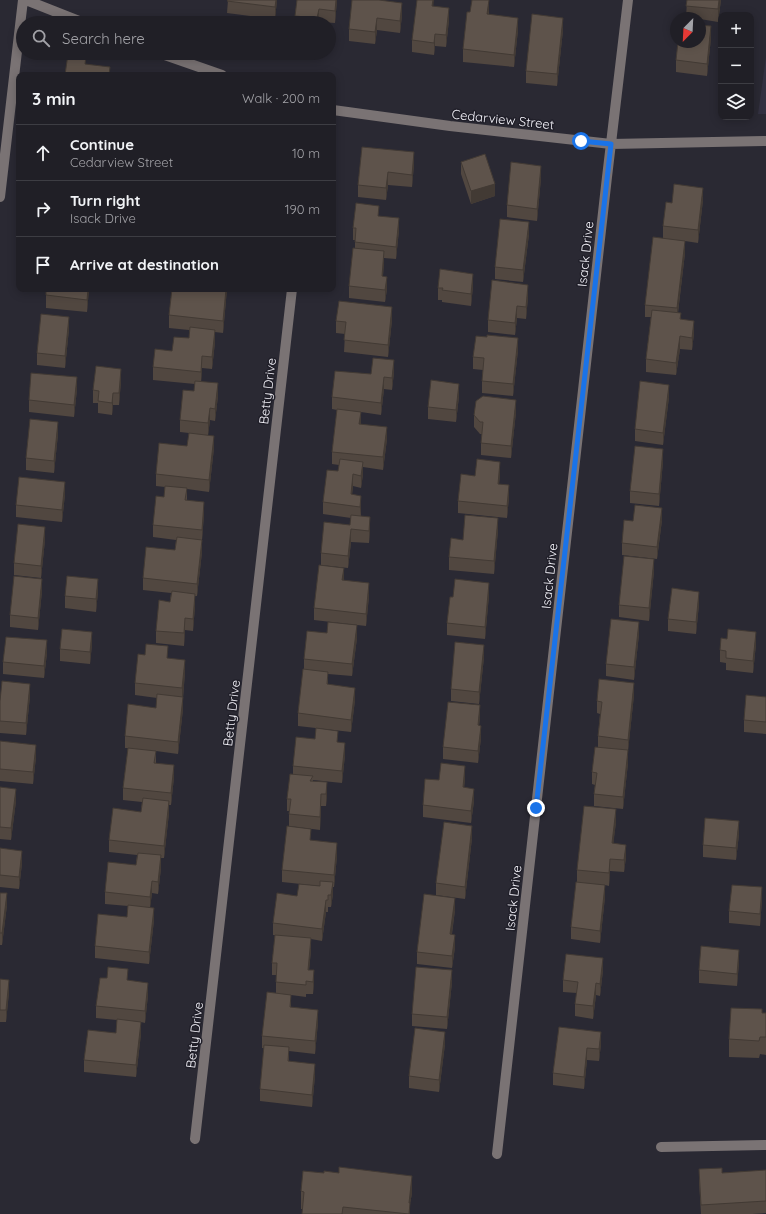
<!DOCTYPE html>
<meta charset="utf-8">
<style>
body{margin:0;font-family:Quicksand,sans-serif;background:#28272e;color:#f1f3f6}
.controls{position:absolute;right:12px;top:12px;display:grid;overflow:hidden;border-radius:8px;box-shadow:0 2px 10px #0003}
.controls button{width:36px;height:36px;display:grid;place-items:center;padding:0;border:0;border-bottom:1px solid #3d3d43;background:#201f26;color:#f1f3f6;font:20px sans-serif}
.compass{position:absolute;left:670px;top:12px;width:36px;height:36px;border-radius:50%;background:#201f26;box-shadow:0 2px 10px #0003;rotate:204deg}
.stop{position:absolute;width:12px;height:12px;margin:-9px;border:3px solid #1a73e8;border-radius:50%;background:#fff}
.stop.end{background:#1a73e8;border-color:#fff;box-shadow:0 1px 4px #0008}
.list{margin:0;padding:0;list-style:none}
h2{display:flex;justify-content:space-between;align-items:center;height:52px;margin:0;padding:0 16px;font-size:17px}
h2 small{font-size:13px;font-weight:400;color:#a2a2a7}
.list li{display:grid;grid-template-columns:26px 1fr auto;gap:12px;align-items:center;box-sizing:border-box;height:56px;padding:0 16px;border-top:1px solid #3d3d43}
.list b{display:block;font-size:15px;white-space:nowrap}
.list p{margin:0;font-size:13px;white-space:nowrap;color:#a2a2a7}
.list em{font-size:13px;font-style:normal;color:#a2a2a7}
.icon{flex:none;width:22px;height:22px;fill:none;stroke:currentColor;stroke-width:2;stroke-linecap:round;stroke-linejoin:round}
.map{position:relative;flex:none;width:766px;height:1214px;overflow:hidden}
.search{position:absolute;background:#201f26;box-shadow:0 2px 10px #0003;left:16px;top:16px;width:320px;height:44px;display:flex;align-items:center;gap:10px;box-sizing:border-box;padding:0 14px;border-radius:22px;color:#a2a2a7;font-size:15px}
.panel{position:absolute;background:#201f26;box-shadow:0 2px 10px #0003;left:16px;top:72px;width:320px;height:220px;border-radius:8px}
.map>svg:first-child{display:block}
</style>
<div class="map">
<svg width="766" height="1214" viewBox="0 0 766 1214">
<rect width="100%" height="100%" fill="#2a2933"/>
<!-- built -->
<path fill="#333141" d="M 766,57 L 766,114 L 758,114 Z"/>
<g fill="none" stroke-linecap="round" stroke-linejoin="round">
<!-- minor -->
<path stroke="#7a7374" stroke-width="10" d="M 26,0 L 84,23
M 159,53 L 222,75
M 333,110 L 450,126 L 611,144 L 766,141
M 0,197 L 23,0
M 195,1139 L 292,289
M 661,1147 L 766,1145
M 497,1154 L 607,177 L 628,0"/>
</g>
<!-- wall -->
<path fill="#514740" d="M 228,0 L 277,0 L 275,19 L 227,13 Z
M 297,0 L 337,0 L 335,23 L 319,22 L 318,23 L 295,23 L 295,16 Z
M 380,0 L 402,15 L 400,33 L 377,30 L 375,44 L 349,41 L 349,29 Z
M 687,0 L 721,0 L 718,22 L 700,19 L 700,18 L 686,18 Z
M 434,7 L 449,20 L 446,47 L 435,46 L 434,55 L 412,52 L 412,40 Z
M 489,10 L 489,15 L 518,30 L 514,67 L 463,62 L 463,49 L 470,12 Z
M 563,30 L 557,86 L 526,83 L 526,71 Z
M 711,38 L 707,76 L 676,72 L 676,60 Z
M 362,147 L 414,164 L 412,187 L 388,185 L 386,200 L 358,197 L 358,185 Z
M 461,162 L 495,196 L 471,204 L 461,174 Z
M 541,178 L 537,221 L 507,217 L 507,205 Z
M 703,200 L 698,243 L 685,241 L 685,253 L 678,313 L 681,319 L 694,333 L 692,350 L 680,349 L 676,375 L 646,372 L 646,359 L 651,317 L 645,317 L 645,305 L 663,238 L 663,226 L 672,203 Z
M 379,216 L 399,230 L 396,259 L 384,258 L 383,276 L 387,289 L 385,302 L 349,298 L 349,286 L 355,248 L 355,240 L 353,240 L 353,228 Z
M 529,234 L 523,282 L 495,279 L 495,267 Z
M 473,286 L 471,306 L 442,302 L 442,300 L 438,300 L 438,288 Z
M 89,289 L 87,312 L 46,308 L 46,295 Z
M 172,289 L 227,289 L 223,333 L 215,332 L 215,342 L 212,369 L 202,368 L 201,382 L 218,396 L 215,421 L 210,420 L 208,435 L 214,448 L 209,492 L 187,489 L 187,500 L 204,514 L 202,540 L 202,552 L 197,596 L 195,596 L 195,606 L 193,631 L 185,630 L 184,646 L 156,643 L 156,631 L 170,602 L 171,593 L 143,590 L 143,578 L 175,550 L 176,540 L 153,537 L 153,525 L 164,497 L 165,487 L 156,486 L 156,474 L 187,446 L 189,433 L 180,432 L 180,420 L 194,391 L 195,384 L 153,380 L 153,367 L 189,338 L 189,330 L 169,328 L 169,315 Z
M 528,297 L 526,319 L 517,318 L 515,335 L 488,332 L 488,320 Z
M 392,320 L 388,357 L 344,352 L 345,334 L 336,333 L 336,321 Z
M 69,329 L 65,368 L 37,365 L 37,353 Z
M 518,350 L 513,396 L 482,393 L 482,381 L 483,370 L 473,369 L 473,357 Z
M 394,372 L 392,390 L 384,389 L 381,415 L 361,412 L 361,424 L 387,439 L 383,470 L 363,467 L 363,474 L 361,488 L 353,486 L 352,494 L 361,508 L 361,516 L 370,529 L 369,543 L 351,542 L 348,568 L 321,565 L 321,553 L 350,525 L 351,518 L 323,514 L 323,502 L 338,471 L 339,465 L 332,464 L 332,452 L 337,410 L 332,409 L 332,397 L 371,374 Z
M 121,381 L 119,405 L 113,405 L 112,415 L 98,413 L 98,403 L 93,403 L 93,390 Z
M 77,389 L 74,417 L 29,412 L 29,400 Z
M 459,396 L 456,422 L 428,419 L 428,407 Z
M 669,397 L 663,445 L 635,441 L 635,429 Z
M 516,412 L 511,458 L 481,455 L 481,443 L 482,434 L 480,434 L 474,427 L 474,415 Z
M 58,434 L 54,473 L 26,470 L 26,458 Z
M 663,461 L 659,506 L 630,503 L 630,491 Z
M 500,474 L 499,484 L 509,497 L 507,518 L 458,513 L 458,501 L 475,476 Z
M 65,494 L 62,522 L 16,517 L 16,505 Z
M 662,520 L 657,559 L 622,555 L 622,543 Z
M 498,530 L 494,574 L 449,570 L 449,557 L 463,540 Z
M 45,540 L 41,578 L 14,575 L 14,563 Z
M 654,571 L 649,621 L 619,617 L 619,605 Z
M 344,581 L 369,596 L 366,626 L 314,620 L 314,608 Z
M 42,591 L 38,630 L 10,627 L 10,615 Z
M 98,591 L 96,612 L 65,608 L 65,596 Z
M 489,595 L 485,639 L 447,635 L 447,623 L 453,597 Z
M 699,604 L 696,634 L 668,631 L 668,619 Z
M 639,634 L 634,680 L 606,676 L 606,664 Z
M 357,638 L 352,676 L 328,674 L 328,684 L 355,700 L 351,732 L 298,726 L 298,713 L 304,670 L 304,659 Z
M 92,644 L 90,664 L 60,661 L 60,649 Z
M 756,644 L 753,673 L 726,670 L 726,663 L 720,662 L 720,650 Z
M 47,653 L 44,678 L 3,674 L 3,662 Z
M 484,657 L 479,704 L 451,701 L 451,689 Z
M 168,658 L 185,672 L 183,698 L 183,709 L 178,754 L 156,751 L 156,763 L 174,777 L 171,805 L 169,805 L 169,813 L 164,858 L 161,858 L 161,868 L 158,894 L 152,893 L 150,907 L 154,920 L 149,964 L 95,958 L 95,946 L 127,917 L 128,906 L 105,904 L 105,892 L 136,865 L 137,855 L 109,852 L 109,840 L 141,812 L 142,802 L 123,800 L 123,788 L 128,748 L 125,748 L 125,736 L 156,708 L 157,698 L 135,695 L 135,683 Z
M 634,695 L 628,750 L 628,763 L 623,809 L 594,806 L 594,794 L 595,785 L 592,784 L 592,772 L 598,747 L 598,736 L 600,714 L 597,713 L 597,701 Z
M 30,696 L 26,735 L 0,733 L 0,701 Z
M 766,697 L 766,734 L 744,732 L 744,720 Z
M 480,717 L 479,725 L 481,738 L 478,763 L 443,759 L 443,747 Z
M 0,741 L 36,757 L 33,784 L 0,781 Z
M 338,742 L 345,755 L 342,783 L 313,780 L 313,782 L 327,794 L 326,806 L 321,806 L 320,830 L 289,826 L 289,811 L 287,811 L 287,799 L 293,774 L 293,766 Z
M 465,778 L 464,788 L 474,801 L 471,823 L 423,817 L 423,805 L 439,780 Z
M 0,787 L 16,801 L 11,840 L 0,839 Z
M 616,822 L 613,844 L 626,857 L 624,872 L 610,871 L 609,886 L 605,885 L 605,897 L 600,943 L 571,939 L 571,927 L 577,882 L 577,870 Z
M 739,834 L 736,860 L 703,857 L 703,845 Z
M 472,838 L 465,899 L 436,895 L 436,883 Z
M 311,841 L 337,856 L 334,887 L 333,887 L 333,894 L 331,907 L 328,907 L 328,912 L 326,912 L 322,941 L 311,939 L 311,950 L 309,970 L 314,982 L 313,994 L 306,994 L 306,997 L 291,995 L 291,1008 L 318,1022 L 315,1054 L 289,1051 L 289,1061 L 315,1076 L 312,1107 L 260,1101 L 260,1089 L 264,1048 L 262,1048 L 262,1036 L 276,993 L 276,975 L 272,975 L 272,963 L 275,935 L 273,935 L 273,923 L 297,896 L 320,886 L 282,882 L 282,870 Z
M 0,848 L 22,863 L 19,889 L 0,887 Z
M 0,893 L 7,905 L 2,945 L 0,945 Z
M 762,899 L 760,926 L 729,923 L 729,911 Z
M 455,910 L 452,934 L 455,947 L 452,968 L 417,964 L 417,952 Z
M 739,962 L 737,986 L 699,983 L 699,970 Z
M 603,970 L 600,996 L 596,995 L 593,1019 L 575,1016 L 575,1004 L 577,993 L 563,992 L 563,980 Z
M 0,979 L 9,992 L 6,1022 L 0,1022 Z
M 128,980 L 148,995 L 145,1023 L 141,1022 L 141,1034 L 136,1077 L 84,1072 L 84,1060 L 116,1033 L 117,1020 L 96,1018 L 96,1006 Z
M 452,982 L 447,1029 L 412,1026 L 412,1014 Z
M 762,1013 L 766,1013 L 766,1055 L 760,1054 L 759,1058 L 729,1057 L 729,1039 Z
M 559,1027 L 601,1044 L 599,1061 L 587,1060 L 584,1089 L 553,1085 L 553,1073 Z
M 445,1044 L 439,1092 L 409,1088 L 409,1076 Z
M 699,1169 L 722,1173 L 766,1170 L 766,1213 L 752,1214 L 701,1214 L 699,1181 Z
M 301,1191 L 412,1193 L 410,1204 L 410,1214 L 302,1214 L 303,1209 L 301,1209 Z"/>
<!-- shaded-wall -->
<path fill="#423a34" d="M 276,0 L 277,0 L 275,19 L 275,7 Z
M 336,0 L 337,0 L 335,23 L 335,11 Z
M 433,0 L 434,0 L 432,18 L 432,6 Z
M 489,0 L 489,10 L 487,27 L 487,14 Z
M 719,0 L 721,0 L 718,22 L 718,9 Z
M 402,3 L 402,15 L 400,33 L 400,21 Z
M 449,8 L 449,20 L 446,47 L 446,35 Z
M 319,9 L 318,23 L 317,23 L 317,18 Z
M 377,18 L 377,30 L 375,44 L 375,32 Z
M 518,18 L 518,30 L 514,67 L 514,55 Z
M 563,18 L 563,30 L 557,86 L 557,74 Z
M 711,26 L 711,38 L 707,76 L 707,64 Z
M 435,34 L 435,46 L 434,55 L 434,43 Z
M 414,152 L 414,164 L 412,187 L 412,175 Z
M 541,166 L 541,178 L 537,221 L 537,209 Z
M 388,172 L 388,185 L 386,200 L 386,188 Z
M 495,184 L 495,196 L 471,204 L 471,191 Z
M 703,188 L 703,200 L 698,243 L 698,230 Z
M 399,218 L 399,230 L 396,259 L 396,247 Z
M 529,222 L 529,234 L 523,282 L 523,270 Z
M 685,241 L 685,253 L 677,320 L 677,308 Z
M 384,251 L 384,263 L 382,288 L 382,276 Z
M 473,274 L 473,286 L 471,306 L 471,294 Z
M 387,277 L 387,289 L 385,302 L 385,290 Z
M 528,285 L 528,297 L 526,319 L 526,307 Z
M 88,289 L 89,289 L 87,312 L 87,300 Z
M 226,289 L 227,289 L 223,333 L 223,321 Z
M 517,306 L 517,318 L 515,335 L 515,323 Z
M 392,307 L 392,320 L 388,357 L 388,345 Z
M 69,317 L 69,329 L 65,368 L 65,356 Z
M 694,321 L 694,333 L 692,350 L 692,338 Z
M 215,330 L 215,342 L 212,369 L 212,357 Z
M 680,336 L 680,349 L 676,375 L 676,363 Z
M 518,338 L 518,350 L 513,396 L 513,384 Z
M 202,356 L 202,368 L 201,385 L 201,372 Z
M 394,360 L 394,372 L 392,390 L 392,378 Z
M 121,369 L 121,381 L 119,405 L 119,393 Z
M 77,377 L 77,389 L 74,417 L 74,405 Z
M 384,377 L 384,389 L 381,415 L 381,403 Z
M 218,383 L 218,396 L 215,421 L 215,409 Z
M 459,384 L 459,396 L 456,422 L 456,410 Z
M 669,385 L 669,397 L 663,445 L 663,433 Z
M 113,393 L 113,405 L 112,415 L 112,403 Z
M 516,400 L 516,412 L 511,458 L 511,446 Z
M 210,408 L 210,420 L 208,436 L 208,423 Z
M 361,412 L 361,424 L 359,424 Z
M 58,422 L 58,434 L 54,473 L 54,461 Z
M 387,427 L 387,439 L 383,470 L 383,457 Z
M 214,436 L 214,448 L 209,492 L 209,480 Z
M 663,449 L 663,461 L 659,506 L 659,494 Z
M 363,462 L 363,474 L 361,488 L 361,476 Z
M 500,462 L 500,474 L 498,496 L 498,484 Z
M 353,474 L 353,486 L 351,506 L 351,494 Z
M 65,482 L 65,494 L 62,522 L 62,510 Z
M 509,485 L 509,497 L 507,518 L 507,506 Z
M 361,496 L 361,508 L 360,519 L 360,507 Z
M 204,502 L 204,514 L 202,540 L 202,552 L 197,596 L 197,584 L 202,542 L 202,530 Z
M 662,508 L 662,520 L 657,559 L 657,547 Z
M 370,517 L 370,529 L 369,543 L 369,531 Z
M 498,518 L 498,530 L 494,574 L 494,561 Z
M 45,527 L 45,540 L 41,578 L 41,566 Z
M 351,529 L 351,542 L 348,568 L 348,556 Z
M 654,559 L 654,571 L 649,621 L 649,608 Z
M 344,568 L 344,580 L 342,592 L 342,580 Z
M 42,579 L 42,591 L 38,630 L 38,618 Z
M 98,579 L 98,591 L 96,612 L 96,599 Z
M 369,583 L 369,596 L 366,626 L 366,614 Z
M 489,583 L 489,595 L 485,639 L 485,627 Z
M 699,592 L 699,604 L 696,634 L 696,622 Z
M 195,594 L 195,606 L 193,631 L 193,619 Z
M 185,618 L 185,630 L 184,646 L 184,633 Z
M 639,622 L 639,634 L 634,680 L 634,667 Z
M 357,625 L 357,638 L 352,676 L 352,664 Z
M 92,632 L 92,644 L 90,664 L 90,652 Z
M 756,632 L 756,644 L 753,673 L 753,661 Z
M 47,640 L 47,653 L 44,678 L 44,666 Z
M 484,645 L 484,657 L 479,704 L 479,692 Z
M 185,660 L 185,672 L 183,698 L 183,709 L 178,754 L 178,742 L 182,699 L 182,688 Z
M 634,683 L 634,695 L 628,752 L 628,740 Z
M 30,684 L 30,696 L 26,735 L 26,723 Z
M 355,688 L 355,700 L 351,732 L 351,720 Z
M 480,705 L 480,717 L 478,738 L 478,725 Z
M 481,726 L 481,738 L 478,763 L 478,751 Z
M 345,743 L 345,755 L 342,783 L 342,771 Z
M 36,745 L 36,757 L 33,784 L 33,772 Z
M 628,750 L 628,763 L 623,809 L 623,797 Z
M 174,765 L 174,777 L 171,805 L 171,793 Z
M 465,766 L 465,778 L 463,800 L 463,787 Z
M 327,782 L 327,794 L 326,806 L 326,794 Z
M 16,789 L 16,801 L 11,840 L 11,828 Z
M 474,789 L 474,801 L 471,823 L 471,811 Z
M 321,794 L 321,806 L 320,830 L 320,817 Z
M 169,801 L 169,813 L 164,858 L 164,846 Z
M 616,809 L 616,822 L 612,856 L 612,843 Z
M 739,821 L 739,834 L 736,860 L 736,848 Z
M 472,826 L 472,838 L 465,899 L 465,887 Z
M 337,843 L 337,856 L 334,887 L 334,875 Z
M 626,845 L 626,857 L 624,872 L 624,860 Z
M 22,851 L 22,863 L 19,889 L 19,877 Z
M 161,855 L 161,868 L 158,894 L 158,882 Z
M 610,859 L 610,871 L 609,886 L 609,873 Z
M 152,881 L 152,893 L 150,909 L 150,897 Z
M 333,882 L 333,894 L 331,907 L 331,895 Z
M 605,885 L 605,897 L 600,943 L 600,931 Z
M 762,887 L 762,899 L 760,926 L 760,914 Z
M 7,893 L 7,905 L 2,945 L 2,933 Z
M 455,898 L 455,910 L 450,946 L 450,934 Z
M 326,900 L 326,912 L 322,941 L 322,929 Z
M 154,908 L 154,920 L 149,964 L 149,952 Z
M 455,935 L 455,947 L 452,968 L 452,956 Z
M 311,938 L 311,950 L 308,982 L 308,970 Z
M 739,950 L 739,962 L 737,986 L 737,974 Z
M 603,958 L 603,970 L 600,996 L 600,984 Z
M 314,970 L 314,982 L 313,994 L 313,982 Z
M 452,970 L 452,982 L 447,1029 L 447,1017 Z
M 9,980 L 9,992 L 6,1022 L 6,1010 Z
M 148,983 L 148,995 L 145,1023 L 145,1011 Z
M 596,983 L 596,995 L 593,1019 L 593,1006 Z
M 318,1010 L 318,1022 L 315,1054 L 315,1041 Z
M 141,1022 L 141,1034 L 136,1077 L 136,1065 Z
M 445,1032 L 445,1044 L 439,1092 L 439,1080 Z
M 601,1032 L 601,1044 L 599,1061 L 599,1049 Z
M 587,1048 L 587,1060 L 584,1089 L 584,1077 Z
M 315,1064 L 315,1076 L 312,1107 L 312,1095 Z
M 412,1176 L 412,1193 L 410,1204 L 410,1214 L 409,1214 L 409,1203 Z"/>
<!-- building -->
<path fill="#5e534b" stroke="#423a34" d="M 228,0 L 276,0 L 275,7 L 227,1 Z
M 297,0 L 336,0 L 335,11 L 319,9 L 317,18 L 295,16 Z
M 352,0 L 379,0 L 402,3 L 400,21 L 377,18 L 375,32 L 349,29 Z
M 417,0 L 433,0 L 432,6 L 449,8 L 446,35 L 435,34 L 434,43 L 412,40 Z
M 472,0 L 489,0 L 487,14 L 518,18 L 514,55 L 463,49 L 467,12 L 470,12 Z
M 687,0 L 719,0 L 718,9 L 686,6 Z
M 532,14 L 563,18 L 557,74 L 526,71 Z
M 700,25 L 711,26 L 707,64 L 676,60 L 678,42 L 700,42 Z
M 68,54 L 86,56 L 85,64 L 110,67 L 109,75 L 65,75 Z
M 362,147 L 414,152 L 412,175 L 388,172 L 386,188 L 358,185 Z
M 485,154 L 495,184 L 471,191 L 461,162 Z
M 511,162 L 541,166 L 537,209 L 507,205 Z
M 674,184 L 703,188 L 698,230 L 663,226 L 666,202 L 672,203 Z
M 356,203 L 379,206 L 378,216 L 399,218 L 396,247 L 355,242 L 356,228 L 353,228 Z
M 500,219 L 529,222 L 523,270 L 495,267 Z
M 653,237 L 685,241 L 677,308 L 645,305 Z
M 353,248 L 384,251 L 382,276 L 387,277 L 385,290 L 349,286 Z
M 440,269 L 473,274 L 471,294 L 442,290 L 443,288 L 438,288 Z
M 492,280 L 528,285 L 526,307 L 517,306 L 515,323 L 488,320 Z
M 46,289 L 88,289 L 87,300 L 46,295 Z
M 172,289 L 226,289 L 223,321 L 169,315 Z
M 339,301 L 392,307 L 388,345 L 344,340 L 346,322 L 336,321 Z
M 652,310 L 681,313 L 680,319 L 694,321 L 692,338 L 680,336 L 676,363 L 646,359 Z
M 41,314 L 69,317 L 65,356 L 37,353 Z
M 190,327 L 215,330 L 212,357 L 202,356 L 201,372 L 153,367 L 155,349 L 172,351 L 174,337 L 189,338 Z
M 487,335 L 518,338 L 513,384 L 482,381 L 484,358 L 473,357 L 476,336 L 487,337 Z
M 373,358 L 394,360 L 392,378 L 384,377 L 381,403 L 332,397 L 335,371 L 371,374 Z
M 96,366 L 121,369 L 119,393 L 113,393 L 112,403 L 98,401 L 99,391 L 93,390 Z
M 31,373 L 77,377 L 74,405 L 29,400 Z
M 431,380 L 459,384 L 456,410 L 428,407 Z
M 195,381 L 218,383 L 215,409 L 210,408 L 208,423 L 180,420 L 183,390 L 194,391 Z
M 640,381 L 669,385 L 663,433 L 635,429 Z
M 483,396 L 516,400 L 511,446 L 481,443 L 483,422 L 480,422 L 474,415 L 476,401 Z
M 337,409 L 361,412 L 359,424 L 387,427 L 383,457 L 332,452 Z
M 30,419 L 58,422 L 54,461 L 26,458 Z
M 189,433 L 214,436 L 209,480 L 156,474 L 159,443 L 187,446 Z
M 635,446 L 663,449 L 659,494 L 630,491 Z
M 340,459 L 363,462 L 361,476 L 353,474 L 351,494 L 361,496 L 360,507 L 323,502 L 327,470 L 338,471 Z
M 477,459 L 500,462 L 498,484 L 509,485 L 507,506 L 458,501 L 461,474 L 475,476 Z
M 19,477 L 65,482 L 62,510 L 16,505 Z
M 165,486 L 187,488 L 185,500 L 204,502 L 202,530 L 153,525 L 156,496 L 164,497 Z
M 635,505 L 662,508 L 657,547 L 622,543 L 624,520 L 633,521 Z
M 351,515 L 370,517 L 369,531 L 351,529 L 348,556 L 321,553 L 324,522 L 350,525 Z
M 465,515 L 498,518 L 494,561 L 449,557 L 451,538 L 463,540 Z
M 18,524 L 45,527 L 41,566 L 14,563 Z
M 177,537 L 202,540 L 197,584 L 143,578 L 146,547 L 175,550 Z
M 624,556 L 654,559 L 649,608 L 619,605 Z
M 319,565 L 344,568 L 342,580 L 369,583 L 366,614 L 314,608 Z
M 14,576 L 42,579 L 38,618 L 10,615 Z
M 67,576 L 98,579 L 96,599 L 65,596 Z
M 455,579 L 489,583 L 485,627 L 447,623 L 450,597 L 453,597 Z
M 672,588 L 699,592 L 696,622 L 668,619 Z
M 172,591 L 195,594 L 193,619 L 185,618 L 184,633 L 156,631 L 159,600 L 170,602 Z
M 611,619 L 639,622 L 634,667 L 606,664 Z
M 328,622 L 357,625 L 352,664 L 304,659 L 307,631 L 327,633 Z
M 62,629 L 92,632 L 90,652 L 60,649 Z
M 728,629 L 756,632 L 753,661 L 726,658 L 726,651 L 720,650 L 721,638 L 727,639 Z
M 6,637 L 47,640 L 44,666 L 3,662 Z
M 455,642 L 484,645 L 479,692 L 451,689 Z
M 146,644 L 168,646 L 167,658 L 185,660 L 182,688 L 135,683 L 138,654 L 145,655 Z
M 303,669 L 328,672 L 327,684 L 355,688 L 351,720 L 298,713 Z
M 599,679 L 634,683 L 628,740 L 598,736 L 602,702 L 597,701 Z
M 2,681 L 30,684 L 26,723 L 0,721 L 0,701 Z
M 157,694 L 183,697 L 178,742 L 125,736 L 128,704 L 156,708 Z
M 746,695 L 766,697 L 766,722 L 744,720 Z
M 448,702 L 480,705 L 478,725 L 481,726 L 478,751 L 443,747 Z
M 316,728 L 338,731 L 337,742 L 345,743 L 342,771 L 293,766 L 296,737 L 315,739 Z
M 0,741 L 36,745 L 33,772 L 0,769 Z
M 595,747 L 628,750 L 623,797 L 594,794 L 597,773 L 592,772 Z
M 128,748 L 156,751 L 154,763 L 174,765 L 171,793 L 123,788 Z
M 441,763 L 465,766 L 463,787 L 474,789 L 471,811 L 423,805 L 425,779 L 439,780 Z
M 290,774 L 313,776 L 310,781 L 327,782 L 326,794 L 321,794 L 320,817 L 289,814 L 291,799 L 287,799 Z
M 0,787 L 16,789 L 11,828 L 0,827 Z
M 143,798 L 169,801 L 164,846 L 109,840 L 113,808 L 141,812 Z
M 584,806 L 616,809 L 612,843 L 626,845 L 624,860 L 610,859 L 609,873 L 577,870 Z
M 705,818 L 739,821 L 736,848 L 703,845 Z
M 444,822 L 472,826 L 465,887 L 436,883 Z
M 287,826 L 311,829 L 310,840 L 337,843 L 334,875 L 282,870 Z
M 0,848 L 22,851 L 19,877 L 0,875 Z
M 138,853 L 161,855 L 158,882 L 152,881 L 150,897 L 105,892 L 108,862 L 136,865 Z
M 320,881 L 333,882 L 331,895 L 328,895 L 328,900 L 326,900 L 322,929 L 273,923 L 277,893 L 297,896 L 299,884 L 320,886 Z
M 576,882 L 605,885 L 600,931 L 571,927 Z
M 732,885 L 762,887 L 760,914 L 729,911 Z
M 0,893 L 7,893 L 2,933 L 0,933 Z
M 424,894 L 455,898 L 450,934 L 455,935 L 452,956 L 417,952 Z
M 128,905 L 154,908 L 149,952 L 95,946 L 98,914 L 127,917 Z
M 275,935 L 311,938 L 308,970 L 314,970 L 313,982 L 306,981 L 306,985 L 276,982 L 277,963 L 272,963 Z
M 701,946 L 739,950 L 737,974 L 699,970 Z
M 566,954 L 603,958 L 600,984 L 596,983 L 593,1006 L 575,1004 L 578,982 L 563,980 Z
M 108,967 L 128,969 L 127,980 L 148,983 L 145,1011 L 96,1006 L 100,978 L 107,978 Z
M 416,967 L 452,970 L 447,1017 L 412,1014 Z
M 0,979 L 9,980 L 6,1010 L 0,1010 Z
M 267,992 L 291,995 L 290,1007 L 318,1010 L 315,1041 L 262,1036 Z
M 731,1008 L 762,1009 L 762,1013 L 766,1013 L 766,1037 L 760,1037 L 759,1041 L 729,1039 Z
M 117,1019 L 141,1022 L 136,1065 L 84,1060 L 88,1030 L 116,1033 Z
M 559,1027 L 601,1032 L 599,1049 L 587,1048 L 584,1077 L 553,1073 Z
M 415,1028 L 445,1032 L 439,1080 L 409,1076 Z
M 264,1045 L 289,1047 L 288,1061 L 315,1064 L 312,1095 L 260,1089 Z
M 339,1167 L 412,1176 L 409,1203 L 410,1203 L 409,1214 L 343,1207 L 342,1214 L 302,1214 L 304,1192 L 301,1191 L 303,1171 L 324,1173 L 324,1171 L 339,1173 Z
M 722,1168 L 722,1173 L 766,1170 L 766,1201 L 701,1205 L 699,1169 Z"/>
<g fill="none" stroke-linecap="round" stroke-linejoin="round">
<!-- route -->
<path stroke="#1a73e8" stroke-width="5" d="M 536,808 L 611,144 L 581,141"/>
</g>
<g text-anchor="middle" stroke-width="3" stroke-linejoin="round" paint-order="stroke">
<!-- street labels -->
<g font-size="13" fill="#f4f3fa" stroke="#201f29">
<text transform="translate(503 119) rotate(6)" y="5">Cedarview Street</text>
<text transform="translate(585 254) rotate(-84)" y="5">Isack Drive</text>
<text transform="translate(267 391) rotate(-83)" y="5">Betty Drive</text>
<text transform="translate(549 576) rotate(-84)" y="5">Isack Drive</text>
<text transform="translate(231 713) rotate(-83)" y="5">Betty Drive</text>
<text transform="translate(513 898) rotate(-84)" y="5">Isack Drive</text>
<text transform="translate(194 1035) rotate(-83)" y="5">Betty Drive</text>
</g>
</g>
</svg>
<div class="controls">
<button>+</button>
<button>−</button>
<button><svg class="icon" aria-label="layers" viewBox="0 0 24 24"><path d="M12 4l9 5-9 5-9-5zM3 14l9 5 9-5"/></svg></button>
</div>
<svg class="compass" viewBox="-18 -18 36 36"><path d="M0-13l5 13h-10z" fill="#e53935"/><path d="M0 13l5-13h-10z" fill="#a2a2a7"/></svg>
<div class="stop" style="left:581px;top:141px"></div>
<div class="stop end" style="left:536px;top:808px"></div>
<div class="search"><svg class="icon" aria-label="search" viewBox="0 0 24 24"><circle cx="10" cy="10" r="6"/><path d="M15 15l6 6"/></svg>Search here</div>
<section class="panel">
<h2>3 min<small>Walk · 200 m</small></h2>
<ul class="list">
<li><svg class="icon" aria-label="ahead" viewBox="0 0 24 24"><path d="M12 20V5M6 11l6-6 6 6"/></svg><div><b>Continue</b><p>Cedarview Street</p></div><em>10 m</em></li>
<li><svg class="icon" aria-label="right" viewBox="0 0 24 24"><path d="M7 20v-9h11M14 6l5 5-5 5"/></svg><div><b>Turn right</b><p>Isack Drive</p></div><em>190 m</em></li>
<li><svg class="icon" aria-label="arrive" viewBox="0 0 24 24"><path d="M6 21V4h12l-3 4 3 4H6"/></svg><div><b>Arrive at destination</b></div></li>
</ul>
</section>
</div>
